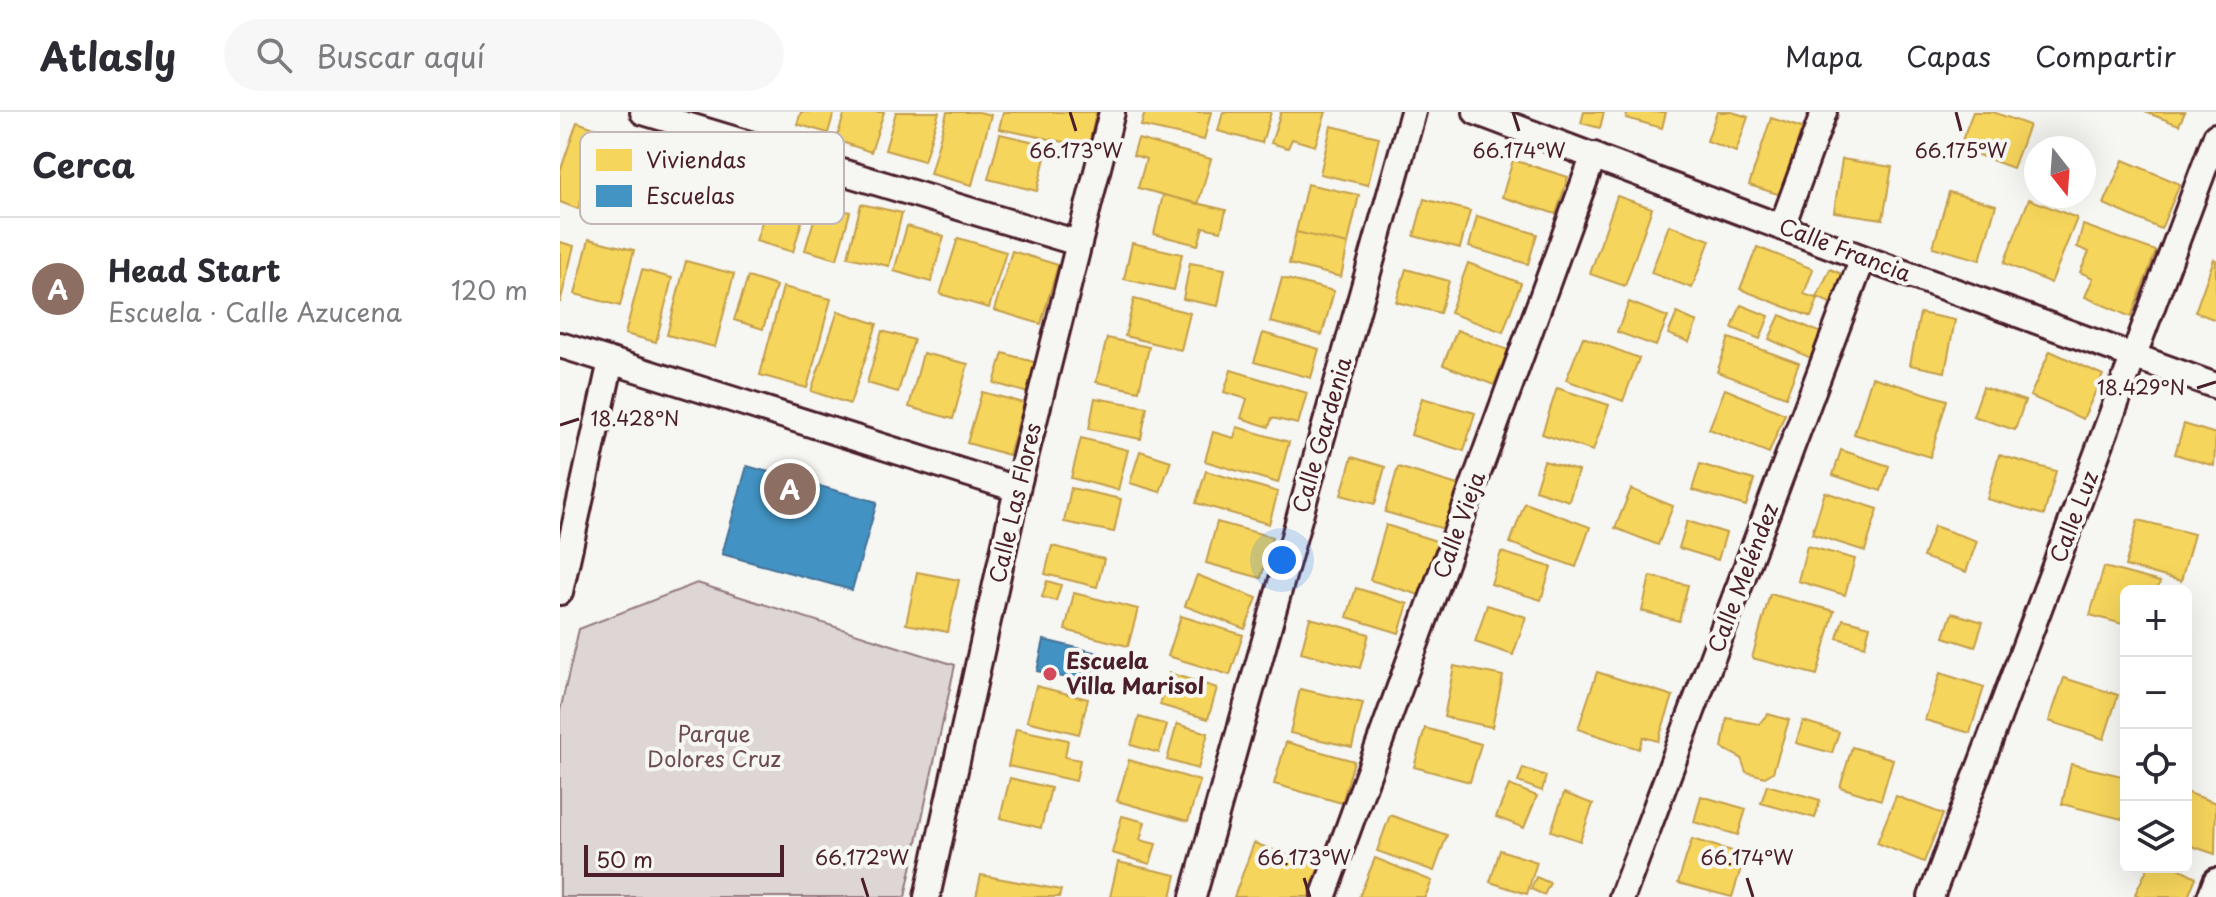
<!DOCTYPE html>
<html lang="es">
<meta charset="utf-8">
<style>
body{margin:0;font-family:"Playpen Sans",sans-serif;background:#f7f7f7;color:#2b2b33}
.controls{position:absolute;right:24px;bottom:24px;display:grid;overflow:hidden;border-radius:12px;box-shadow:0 8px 32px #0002}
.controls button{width:72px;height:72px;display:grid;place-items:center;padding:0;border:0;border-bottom:2px solid #e1e1e2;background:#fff;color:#2b2b33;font:40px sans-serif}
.compass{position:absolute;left:1464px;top:24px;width:72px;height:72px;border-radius:50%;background:#fff;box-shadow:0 8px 32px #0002;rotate:163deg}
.scale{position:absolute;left:24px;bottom:20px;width:200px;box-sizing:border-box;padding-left:8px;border:4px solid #4a1f2b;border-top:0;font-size:22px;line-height:28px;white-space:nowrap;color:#4a1f2b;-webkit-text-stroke:6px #f6f6f2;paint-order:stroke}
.you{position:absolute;left:722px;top:448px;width:28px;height:28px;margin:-20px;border:6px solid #fff;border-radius:50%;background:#1a73e8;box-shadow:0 0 0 12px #1a73e833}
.badge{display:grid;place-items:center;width:52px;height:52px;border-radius:50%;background:#1a73e8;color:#fff;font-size:26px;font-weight:700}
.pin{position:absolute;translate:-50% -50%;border:4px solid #fff;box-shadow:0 2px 8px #0006}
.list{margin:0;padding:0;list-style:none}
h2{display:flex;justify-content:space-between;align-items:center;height:104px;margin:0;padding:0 32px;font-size:34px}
h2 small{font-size:26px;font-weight:400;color:#7c7c81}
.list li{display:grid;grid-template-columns:52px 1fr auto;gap:24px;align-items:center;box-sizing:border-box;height:144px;padding:0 32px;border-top:2px solid #e1e1e2}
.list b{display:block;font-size:30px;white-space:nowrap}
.list p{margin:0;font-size:26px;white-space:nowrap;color:#7c7c81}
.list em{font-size:26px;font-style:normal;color:#7c7c81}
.icon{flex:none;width:44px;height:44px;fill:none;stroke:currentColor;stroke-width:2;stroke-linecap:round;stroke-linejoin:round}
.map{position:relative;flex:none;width:1656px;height:785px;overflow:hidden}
header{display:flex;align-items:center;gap:48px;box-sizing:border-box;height:112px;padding:0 40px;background:#fff;border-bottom:2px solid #e1e1e2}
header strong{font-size:38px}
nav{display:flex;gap:44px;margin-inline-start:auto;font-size:28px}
.search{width:560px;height:72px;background:#f7f7f7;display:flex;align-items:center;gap:20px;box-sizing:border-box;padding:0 28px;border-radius:44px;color:#7c7c81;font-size:30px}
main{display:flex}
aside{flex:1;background:#fff}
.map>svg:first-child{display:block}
</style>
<header>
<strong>Atlasly</strong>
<div class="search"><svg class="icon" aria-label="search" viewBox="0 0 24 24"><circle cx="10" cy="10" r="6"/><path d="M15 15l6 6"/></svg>Buscar aquí</div>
<nav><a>Mapa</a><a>Capas</a><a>Compartir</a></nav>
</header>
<main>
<aside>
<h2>Cerca<small></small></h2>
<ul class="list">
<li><span class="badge" style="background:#8d6e63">A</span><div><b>Head Start</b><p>Escuela · Calle Azucena</p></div><em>120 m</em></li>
</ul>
</aside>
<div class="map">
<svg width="1656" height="785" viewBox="0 0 1656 785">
<rect width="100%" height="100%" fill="#f6f6f2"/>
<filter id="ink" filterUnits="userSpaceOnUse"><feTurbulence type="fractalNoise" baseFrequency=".0125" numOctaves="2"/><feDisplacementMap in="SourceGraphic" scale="16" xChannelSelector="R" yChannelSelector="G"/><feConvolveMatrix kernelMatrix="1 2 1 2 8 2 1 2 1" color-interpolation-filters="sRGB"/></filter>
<g filter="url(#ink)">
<!-- green -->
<path fill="#ddd6d5" stroke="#947a80" stroke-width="2" d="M 137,471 L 395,553 L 345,785 L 0,785 L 0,599 L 19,517 Z"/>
<!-- homes -->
<path fill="#f6d55c" stroke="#c29e4d" stroke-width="2" d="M 241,0 L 274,0 L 268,21 L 237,12 Z
M 285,0 L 324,0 L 311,40 L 276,28 Z
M 336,0 L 379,0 L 364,49 L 325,38 Z
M 387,0 L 419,0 L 431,3 L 412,73 L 370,62 Z
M 443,0 L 536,0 L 529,35 L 439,17 Z
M 585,0 L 651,0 L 644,28 L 581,14 Z
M 663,0 L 711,0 L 702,31 L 658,19 Z
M 721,0 L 766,0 L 755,34 L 732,27 L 728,36 L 711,31 Z
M 1024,0 L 1044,0 L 1040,16 L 1021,11 Z
M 1068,0 L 1106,0 L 1102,16 L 1066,6 Z
M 1157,0 L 1172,0 L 1188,5 L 1176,40 L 1147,29 Z
M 1413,0 L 1433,0 L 1469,13 L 1453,56 L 1399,36 Z
M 1585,0 L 1625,0 L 1619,13 Z
M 1211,6 L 1242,16 L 1221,83 L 1189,73 Z
M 17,10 L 52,22 L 34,73 L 27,71 L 18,97 L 0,90 L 0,60 Z
M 771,14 L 819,25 L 808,73 L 760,62 Z
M 440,22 L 488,33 L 477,79 L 428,67 Z
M 578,27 L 651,47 L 638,92 L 578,76 L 586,47 L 573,43 Z
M 1282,47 L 1332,55 L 1323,107 L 1274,100 Z
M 953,48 L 1008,65 L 996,102 L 942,85 Z
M 1563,48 L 1620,72 L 1601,117 L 1544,92 Z
M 747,72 L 799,83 L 788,132 L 736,120 Z
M 212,77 L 248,88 L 233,140 L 196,129 Z
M 1389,80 L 1436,93 L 1420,148 L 1373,135 Z
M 603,83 L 666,98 L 661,119 L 643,115 L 638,133 L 594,122 Z
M 1057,84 L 1092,96 L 1065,174 L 1030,162 Z
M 864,87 L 910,99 L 900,136 L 854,124 Z
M 1469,87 L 1517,106 L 1491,171 L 1444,151 Z
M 259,91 L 290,100 L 277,147 L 245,138 Z
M 301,92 L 342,101 L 329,154 L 288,145 Z
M 917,104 L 977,122 L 968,152 L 909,135 Z
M 1109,113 L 1150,128 L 1132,176 L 1091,161 Z
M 1523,113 L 1596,139 L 1571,205 L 1525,185 L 1533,166 L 1520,160 L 1529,140 L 1517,135 Z
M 347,114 L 384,124 L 371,170 L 334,159 Z
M 736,120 L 788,132 L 781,165 L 729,152 Z
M 398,126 L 446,140 L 429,196 L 380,182 Z
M 29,127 L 74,138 L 60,194 L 15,182 Z
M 0,130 L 14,134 L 0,191 Z
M 572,131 L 622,142 L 614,178 L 564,167 Z
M 1197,135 L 1253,157 L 1244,182 L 1258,187 L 1251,205 L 1180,177 Z
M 452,139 L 498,153 L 481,212 L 434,198 Z
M 1654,147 L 1656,148 L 1656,208 L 1635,200 Z
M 126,149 L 174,162 L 155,235 L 107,223 Z
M 630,151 L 665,157 L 658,194 L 623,187 Z
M 908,151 L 961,171 L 943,220 L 890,201 Z
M 846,157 L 889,169 L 880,201 L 836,190 Z
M 1270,157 L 1289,165 L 1276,194 L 1257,185 Z
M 82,158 L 112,166 L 96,230 L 65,222 Z
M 188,165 L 216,174 L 203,217 L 174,208 Z
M 722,166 L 774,179 L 762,223 L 710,210 Z
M 223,175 L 271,187 L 247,276 L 200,263 Z
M 574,187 L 630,201 L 621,238 L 565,224 Z
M 1069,190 L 1108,205 L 1096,234 L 1057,220 Z
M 1181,193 L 1209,204 L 1200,227 L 1172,216 Z
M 278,199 L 317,212 L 290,292 L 251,279 Z
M 1117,201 L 1137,210 L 1129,230 L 1108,222 Z
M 1360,201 L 1395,208 L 1385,260 L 1350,253 Z
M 1220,203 L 1266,223 L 1255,248 L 1209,227 Z
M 897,218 L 948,238 L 934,273 L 883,253 Z
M 322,219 L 354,228 L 338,280 L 307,271 Z
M 703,221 L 759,237 L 751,266 L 694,250 Z
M 1023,225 L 1079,246 L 1063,289 L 1006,268 Z
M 547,226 L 589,235 L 579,279 L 536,270 Z
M 1169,226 L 1239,251 L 1226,285 L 1157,260 Z
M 1490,239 L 1543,263 L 1523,307 L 1470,284 Z
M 363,241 L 408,252 L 393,307 L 349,295 Z
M 443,241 L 477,251 L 468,281 L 434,271 Z
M 671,258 L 747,281 L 738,312 L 712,306 L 709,315 L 681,306 L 687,287 L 664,280 Z
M 1312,265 L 1387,288 L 1370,345 L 1294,322 Z
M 1423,275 L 1465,289 L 1455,318 L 1413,304 Z
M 997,276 L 1049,293 L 1033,339 L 982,322 Z
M 1165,277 L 1225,302 L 1209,341 L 1149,317 Z
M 422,280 L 464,291 L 449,343 L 407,331 Z
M 535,286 L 587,295 L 581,327 L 529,317 Z
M 862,286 L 915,301 L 904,339 L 851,323 Z
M 1624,312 L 1656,322 L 1654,354 L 1615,342 Z
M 677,315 L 729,330 L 718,371 L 645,349 L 653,320 L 674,326 Z
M 521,326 L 568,338 L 558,378 L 511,366 Z
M 1281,338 L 1329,354 L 1321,379 L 1273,363 Z
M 580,339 L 611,349 L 600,380 L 570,371 Z
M 1439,343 L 1496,359 L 1484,403 L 1427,387 Z
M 792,345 L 825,355 L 815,392 L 781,383 Z
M 984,349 L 1018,359 L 1009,389 L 975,378 Z
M 1140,352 L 1194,368 L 1186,394 L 1132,378 Z
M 838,355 L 901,374 L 888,418 L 825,400 Z
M 646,359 L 718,380 L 709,412 L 636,391 Z
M 511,376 L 561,387 L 554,420 L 504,410 Z
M 1071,377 L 1113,394 L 1098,433 L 1055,416 Z
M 1265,380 L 1318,397 L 1305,439 L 1252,422 Z
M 965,391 L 1030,415 L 1016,455 L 950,431 Z
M 1578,408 L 1634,422 L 1621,469 L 1565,454 Z
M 1127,409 L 1166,421 L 1158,448 L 1119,436 Z
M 657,410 L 712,425 L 701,466 L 646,451 Z
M 826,413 L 879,430 L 863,484 L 810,468 Z
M 1374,414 L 1417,429 L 1406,460 L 1363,445 Z
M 492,434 L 544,447 L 537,475 L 485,462 Z
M 1247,434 L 1295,447 L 1285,483 L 1238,469 Z
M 941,440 L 991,455 L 981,488 L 931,472 Z
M 1544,455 L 1600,470 L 1597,479 L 1566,479 L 1566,513 L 1530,503 Z
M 357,460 L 399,468 L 388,520 L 346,512 Z
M 637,463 L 697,486 L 685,517 L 625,494 Z
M 1090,464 L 1128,473 L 1119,509 L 1082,499 Z
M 487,469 L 501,473 L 496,489 L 482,485 Z
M 796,476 L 848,492 L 839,521 L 787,505 Z
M 514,481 L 578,497 L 568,534 L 505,518 Z
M 1210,482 L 1274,499 L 1257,563 L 1192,546 Z
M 927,493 L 966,505 L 953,543 L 915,530 Z
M 1392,501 L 1423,510 L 1415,535 L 1384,525 Z
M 621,504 L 683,523 L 670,563 L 608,544 Z
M 750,506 L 809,522 L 800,556 L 741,540 Z
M 1283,507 L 1310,514 L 1305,534 L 1277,526 Z
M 894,554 L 943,564 L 932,615 L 884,605 Z
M 1037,560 L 1113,584 L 1098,629 L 1083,625 L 1079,637 L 1018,617 Z
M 609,561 L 657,576 L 648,607 L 600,593 Z
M 1380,561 L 1424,575 L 1410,621 L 1365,608 Z
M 1504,566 L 1558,583 L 1544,627 L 1489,609 Z
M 476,574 L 528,587 L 519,622 L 467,609 Z
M 740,577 L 803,591 L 792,635 L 730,621 Z
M 1208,602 L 1229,608 L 1213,660 L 1205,665 L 1186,660 L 1181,646 L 1162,636 L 1167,606 L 1199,612 Z
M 579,605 L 607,613 L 599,641 L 571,633 Z
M 1243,609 L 1279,620 L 1272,641 L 1236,631 Z
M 617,612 L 648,621 L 638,657 L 607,648 Z
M 865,616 L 921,632 L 910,670 L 854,655 Z
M 456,617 L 508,628 L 505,645 L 520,648 L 516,669 L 448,654 Z
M 726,630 L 794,649 L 782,691 L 714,672 Z
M 1292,635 L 1333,647 L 1321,688 L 1280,675 Z
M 569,648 L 640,669 L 628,709 L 557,689 Z
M 1511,652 L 1566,665 L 1566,708 L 1502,692 Z
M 963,656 L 986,664 L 982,679 L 958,670 Z
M 450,666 L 491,676 L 481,716 L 440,706 Z
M 949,673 L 977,684 L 964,716 L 936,705 Z
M 1207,673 L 1260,688 L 1255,706 L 1201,691 Z
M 1626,680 L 1656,691 L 1655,742 L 1626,732 Z
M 1004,681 L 1033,692 L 1020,729 L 991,719 Z
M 1141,684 L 1186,697 L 1178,723 L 1134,710 Z
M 1336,684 L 1383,702 L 1364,750 L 1317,731 Z
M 830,703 L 887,723 L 874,759 L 817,739 Z
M 562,704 L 585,710 L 580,728 L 596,732 L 590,752 L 552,741 Z
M 1132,727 L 1185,743 L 1172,785 L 1118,771 Z
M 694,731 L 760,755 L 749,785 L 674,785 Z
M 940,738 L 977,750 L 967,782 L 930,770 Z
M 815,746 L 872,769 L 865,785 L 799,785 Z
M 558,750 L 616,763 L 611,785 L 550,785 Z
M 1588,755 L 1617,755 L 1636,765 L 1628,785 L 1581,785 L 1575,782 Z
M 421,763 L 501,778 L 499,785 L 416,785 Z
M 976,765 L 990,771 L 984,783 L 971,777 Z"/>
<!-- schools -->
<path fill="#4393c3" stroke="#457095" stroke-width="2" d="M 187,354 L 317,390 L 292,478 L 162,442 Z
M 484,528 L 538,541 L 531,572 L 477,559 Z"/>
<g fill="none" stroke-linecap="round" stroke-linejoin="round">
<defs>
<path id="minor" d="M 83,0 L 518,131
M 916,0 L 1303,146 L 1656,274
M 1222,114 L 1264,0
M 0,233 L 457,377
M 0,480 L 51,249
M 764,783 L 1034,43
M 367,785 L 457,377 L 552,0
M 633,785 L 853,0
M 1062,785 L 1303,146
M 1371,785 L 1656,24
M 1650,785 L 1656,769"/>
</defs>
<!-- minor casing -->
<use href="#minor" stroke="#4a1f2b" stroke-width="30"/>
<!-- minor -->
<use href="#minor" stroke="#f6f6f2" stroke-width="24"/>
</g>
</g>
<!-- ticks -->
<path fill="none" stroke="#4a1f2b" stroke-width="3" d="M 510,0 L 516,19M 953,0 L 959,19M 1396,0 L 1401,19M 1637,276 L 1656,270M 0,313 L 19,307M 302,766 L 308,785M 744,766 L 750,785M 1187,766 L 1193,785"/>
<!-- markers -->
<circle fill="#d1495b" stroke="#f6f6f2" stroke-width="3" cx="490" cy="562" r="8"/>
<g text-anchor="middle" stroke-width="8" stroke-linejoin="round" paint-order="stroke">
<!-- street labels -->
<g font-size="22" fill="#4a1f2b" stroke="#f6f6f2">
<text transform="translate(1285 138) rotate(21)" y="8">Calle Francia</text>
<text transform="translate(762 323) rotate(-74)" y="8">Calle Gardenia</text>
<text transform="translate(455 391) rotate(-77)" y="8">Calle Las Flores</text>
<text transform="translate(1514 405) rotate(-69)" y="8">Calle Luz</text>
<text transform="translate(899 413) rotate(-70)" y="8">Calle Vieja</text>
<text transform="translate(1183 466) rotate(-69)" y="8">Calle Meléndez</text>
</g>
<!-- poi labels -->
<g font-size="22" font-weight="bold" fill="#4a1f2b" stroke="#f6f6f2" text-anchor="start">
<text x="506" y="557">Escuela<tspan x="506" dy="25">Villa Marisol</tspan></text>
</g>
<!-- park labels -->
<g font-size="22" fill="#6f4d56" stroke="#f6f6f2">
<text x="154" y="630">Parque<tspan x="154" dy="25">Dolores Cruz</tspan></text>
</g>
</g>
<!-- legend -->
<rect x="20" y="20" width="264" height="92" rx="12" fill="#f6f6f2" stroke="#c2b6b6" stroke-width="2"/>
<rect x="36" y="37" width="36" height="22" fill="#f6d55c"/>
<rect x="36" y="73" width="36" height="22" fill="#4393c3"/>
<g font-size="22" fill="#4a1f2b">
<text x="86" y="56">Viviendas</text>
<text x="86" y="92">Escuelas</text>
</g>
<g font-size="20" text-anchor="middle" fill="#4a1f2b" stroke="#f6f6f2" stroke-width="8" stroke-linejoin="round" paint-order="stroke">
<text x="516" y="46">66.173°W</text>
<text x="959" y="46">66.174°W</text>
<text x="1401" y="46">66.175°W</text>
<text x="1581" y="283">18.429°N</text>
<text x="75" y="314">18.428°N</text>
<text x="302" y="753">66.172°W</text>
<text x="744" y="753">66.173°W</text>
<text x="1187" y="753">66.174°W</text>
</g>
</svg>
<div class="controls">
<button>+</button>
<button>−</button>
<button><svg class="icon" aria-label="locate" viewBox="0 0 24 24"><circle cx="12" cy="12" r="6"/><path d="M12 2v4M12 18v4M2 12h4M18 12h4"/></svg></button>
<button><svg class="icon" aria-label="layers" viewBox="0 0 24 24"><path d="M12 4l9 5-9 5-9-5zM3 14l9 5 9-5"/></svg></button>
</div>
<svg class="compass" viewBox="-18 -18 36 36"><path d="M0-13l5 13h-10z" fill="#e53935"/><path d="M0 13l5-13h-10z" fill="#7c7c81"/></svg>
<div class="scale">50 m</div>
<div class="you"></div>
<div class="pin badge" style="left:230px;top:377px;background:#8d6e63">A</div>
</div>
</main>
